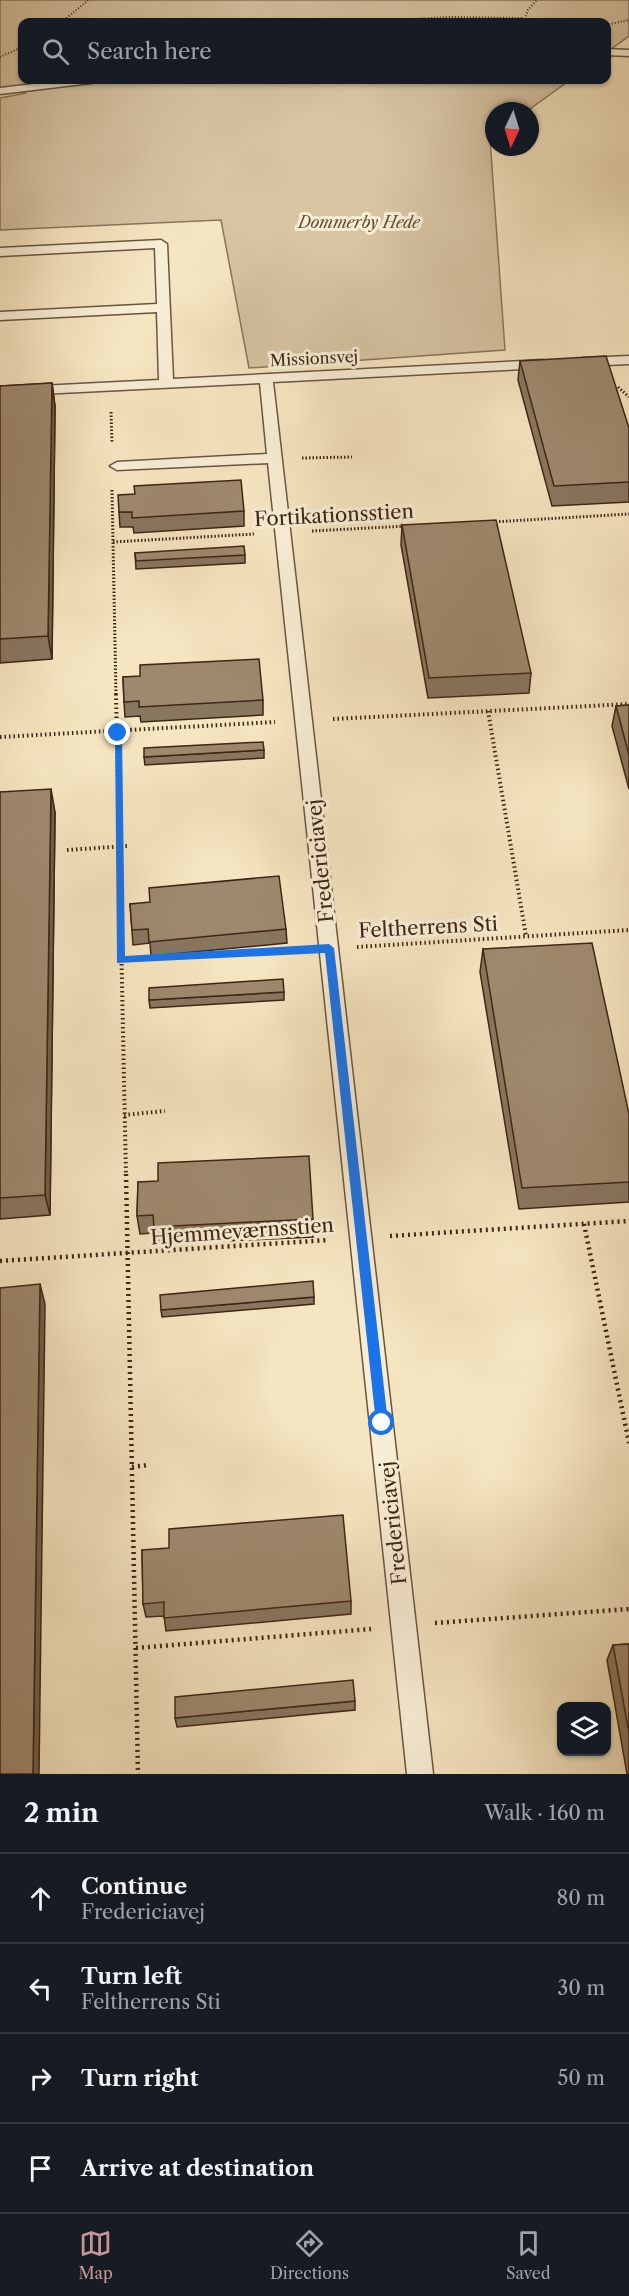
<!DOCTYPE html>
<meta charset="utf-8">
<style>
body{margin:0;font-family:"Libre Caslon Text",serif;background:#20242c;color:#f1f3f6}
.controls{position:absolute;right:18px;bottom:18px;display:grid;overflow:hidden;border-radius:12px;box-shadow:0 2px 4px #0004}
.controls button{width:54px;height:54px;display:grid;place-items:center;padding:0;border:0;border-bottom:2px solid #363941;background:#171b24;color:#f1f3f6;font:30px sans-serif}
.compass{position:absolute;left:485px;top:102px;width:54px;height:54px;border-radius:50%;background:#171b24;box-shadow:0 2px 4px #0004;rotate:184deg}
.stop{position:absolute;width:18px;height:18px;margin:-14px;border:4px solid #1a73e8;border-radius:50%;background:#fff}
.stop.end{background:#1a73e8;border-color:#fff;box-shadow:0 2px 6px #0008}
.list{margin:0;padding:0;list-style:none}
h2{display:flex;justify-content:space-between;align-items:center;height:78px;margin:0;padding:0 24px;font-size:26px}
h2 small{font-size:20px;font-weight:400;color:#9ea1a6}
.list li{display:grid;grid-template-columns:39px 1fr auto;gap:18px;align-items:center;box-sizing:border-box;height:90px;padding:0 24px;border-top:2px solid #363941}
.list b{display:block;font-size:22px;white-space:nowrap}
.list p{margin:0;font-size:20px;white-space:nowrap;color:#9ea1a6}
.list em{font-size:20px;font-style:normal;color:#9ea1a6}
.icon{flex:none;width:33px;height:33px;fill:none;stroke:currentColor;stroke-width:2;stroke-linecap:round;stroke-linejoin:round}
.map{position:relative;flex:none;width:629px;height:1774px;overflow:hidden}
.search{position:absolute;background:#171b24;box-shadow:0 2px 4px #0004;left:18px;right:18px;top:18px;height:66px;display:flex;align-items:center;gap:15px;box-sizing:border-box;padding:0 21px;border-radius:12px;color:#9ea1a6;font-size:22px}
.sheet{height:438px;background:#171b24}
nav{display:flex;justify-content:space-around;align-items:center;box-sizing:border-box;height:84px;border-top:2px solid #363941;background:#171b24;font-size:16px;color:#9ea1a6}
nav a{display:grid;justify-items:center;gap:3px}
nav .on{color:#c59692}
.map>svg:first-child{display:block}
</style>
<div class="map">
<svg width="629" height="1774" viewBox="0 0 629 1774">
<rect width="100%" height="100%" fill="#f5e5c0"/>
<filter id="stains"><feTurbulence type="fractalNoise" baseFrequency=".00333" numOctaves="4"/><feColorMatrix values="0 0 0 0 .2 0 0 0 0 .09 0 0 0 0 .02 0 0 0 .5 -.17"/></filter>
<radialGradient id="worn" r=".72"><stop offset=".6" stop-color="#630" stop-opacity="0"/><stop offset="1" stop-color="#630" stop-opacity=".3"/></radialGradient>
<!-- green -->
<path fill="#d6c4a3" stroke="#8a745c" stroke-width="1.5" d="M 0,0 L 629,0 L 629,36 L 607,52 L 606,22 L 22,22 L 22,80 L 570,80 L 527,111 L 494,111 L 494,136 L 490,139 L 505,350 L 249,368 L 221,220 L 0,230 L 0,98 L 26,93 L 0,89 Z"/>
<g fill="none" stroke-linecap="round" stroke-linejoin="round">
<defs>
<path id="lane" d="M 606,49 L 629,50 L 629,56 L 606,55 Z
M 67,80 L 97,80 L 91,83 L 0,94 L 0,88 Z
M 161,240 L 167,244 L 173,379 L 543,360 L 550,364 L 543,368 L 273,382 L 433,1774 L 407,1774 L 268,463 L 117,470 L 110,466 L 117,462 L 267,454 L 260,383 L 0,396 L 0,388 L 159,380 L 157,312 L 0,320 L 0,312 L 157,304 L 155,248 L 0,256 L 0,248 Z
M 629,356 L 629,364 L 583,366 L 576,362 L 583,358 Z"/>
</defs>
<!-- lane casing -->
<use href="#lane" stroke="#6c5540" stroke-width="3"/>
<!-- path-far3 -->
<path stroke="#3f2515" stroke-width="2" stroke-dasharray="1 2" stroke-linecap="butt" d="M 62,22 L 88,0
M 365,22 L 449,17 L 524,18
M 524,22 L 528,10 L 537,0
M 606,25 L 629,20
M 0,57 L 22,47"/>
<!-- path-far2 -->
<path stroke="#3f2515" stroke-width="3" stroke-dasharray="1.5 2" stroke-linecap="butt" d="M 618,387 L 629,397
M 111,412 L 112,443
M 302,458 L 352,457
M 112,490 L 116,695
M 492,522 L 629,514
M 312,531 L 407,526
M 113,542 L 254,534"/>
<!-- path-far1 -->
<path stroke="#3f2515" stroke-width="4" stroke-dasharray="1.5 3" stroke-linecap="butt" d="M 116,694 L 126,1176
M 488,711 L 526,936
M 333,719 L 629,704
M 0,737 L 275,722
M 67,850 L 127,846
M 357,947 L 629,930
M 120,960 L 299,950
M 124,1115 L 165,1111"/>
<!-- path -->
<path stroke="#3f2515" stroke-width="4.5" stroke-dasharray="2 4" stroke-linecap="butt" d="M 126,1174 L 138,1774
M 584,1224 L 629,1443
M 390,1236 L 629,1221
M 0,1261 L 329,1240
M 132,1467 L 148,1465
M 435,1623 L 629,1609
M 136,1648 L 371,1629"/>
<!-- lane -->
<use href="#lane" fill="#f8eed6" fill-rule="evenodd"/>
</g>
<!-- wall -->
<path fill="#88765f" stroke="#3f2515" stroke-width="1.5" d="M 520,361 L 629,428 L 629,502 L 552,506 L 518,380 Z
M 52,383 L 55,406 L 52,659 L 0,663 L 0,386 Z
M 244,511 L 244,526 L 134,533 L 133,527 L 120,527 L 119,512 Z
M 402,525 L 531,673 L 529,693 L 428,698 L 401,545 Z
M 135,553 L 245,555 L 245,563 L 136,569 Z
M 123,677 L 263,700 L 263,715 L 141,722 L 140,716 L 125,717 L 124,702 Z
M 629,705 L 629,789 L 612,726 L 616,706 Z
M 264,750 L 264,758 L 145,765 L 144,757 Z
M 0,792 L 55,812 L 50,1215 L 0,1219 Z
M 130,904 L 286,929 L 287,943 L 151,956 L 150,943 L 133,945 Z
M 483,949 L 629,1114 L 629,1202 L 519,1209 L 480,972 Z
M 284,992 L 284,1000 L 150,1008 L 149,1000 Z
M 138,1182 L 313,1219 L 313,1237 L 156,1244 L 154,1233 L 140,1234 L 137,1216 Z
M 314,1297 L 314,1304 L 162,1317 L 161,1310 Z
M 142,1550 L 351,1601 L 351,1614 L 166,1631 L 164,1616 L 146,1617 L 143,1604 Z
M 629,1644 L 629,1774 L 627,1774 L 607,1660 L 613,1645 Z
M 355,1701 L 355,1710 L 177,1727 L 175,1718 Z"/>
<!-- shaded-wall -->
<path fill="#6f604d" stroke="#3f2515" stroke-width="1.5" d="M 52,383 L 55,406 L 52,659 L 48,636 Z
M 51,789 L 55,812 L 50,1215 L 45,1195 Z
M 40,1284 L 45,1304 L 39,1774 L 33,1774 Z"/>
<!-- building -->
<path fill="#9e896e" stroke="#3f2515" stroke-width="1.5" d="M 606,356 L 629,428 L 629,482 L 554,486 L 520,361 Z
M 52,383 L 48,636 L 0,639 L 0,386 Z
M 241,480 L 244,511 L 132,518 L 132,512 L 119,512 L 118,495 L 135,494 L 134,486 Z
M 496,520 L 531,673 L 429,678 L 402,525 Z
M 244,546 L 245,555 L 136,561 L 135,553 Z
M 259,659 L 263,700 L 139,707 L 139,701 L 124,702 L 123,677 L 140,676 L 140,665 Z
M 629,705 L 629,755 L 616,706 Z
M 263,742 L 264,750 L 144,757 L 144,748 Z
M 51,789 L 45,1195 L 0,1198 L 0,792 Z
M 279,876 L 286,929 L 149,942 L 148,929 L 132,930 L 130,904 L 150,902 L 149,888 Z
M 592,943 L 629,1114 L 629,1182 L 522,1188 L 483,949 Z
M 283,979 L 284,992 L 149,1000 L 149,988 Z
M 309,1156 L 313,1219 L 154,1227 L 153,1215 L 137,1216 L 138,1182 L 158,1181 L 158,1163 Z
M 313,1281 L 314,1297 L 161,1310 L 160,1295 Z
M 40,1284 L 33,1774 L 0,1774 L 0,1288 Z
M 343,1515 L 351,1601 L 164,1618 L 164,1602 L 143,1604 L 142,1550 L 169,1548 L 169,1529 Z
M 629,1644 L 629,1733 L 613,1645 Z
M 353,1680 L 355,1701 L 175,1718 L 175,1697 Z"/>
<!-- route -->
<path fill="#1a73e8" d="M 115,730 L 122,733 L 125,956 L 329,944 L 334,948 L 388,1423 L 382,1429 L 376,1423 L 325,953 L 117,963 Z"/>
<g text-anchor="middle" stroke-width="6" stroke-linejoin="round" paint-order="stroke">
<!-- far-park labels -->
<g font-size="16" font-style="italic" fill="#654d38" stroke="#f8eed6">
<text x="359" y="228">Dommerby Hede</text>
</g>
<!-- far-street labels -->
<g font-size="16" fill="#3f2515" stroke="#f8eed6">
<text transform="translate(314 358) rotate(-3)" y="6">Missionsvej</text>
</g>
<!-- street labels -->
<g font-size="20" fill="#3f2515" stroke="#f8eed6">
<text transform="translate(334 515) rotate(-3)" y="7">Fortikationsstien</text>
<text transform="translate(320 861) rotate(-96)" y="7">Fredericiavej</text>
<text transform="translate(428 927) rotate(-3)" y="7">Feltherrens Sti</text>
<text transform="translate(242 1231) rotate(-4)" y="7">Hjemmeværnsstien</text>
<text transform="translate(393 1523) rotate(-96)" y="7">Fredericiavej</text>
</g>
</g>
<rect width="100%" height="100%" filter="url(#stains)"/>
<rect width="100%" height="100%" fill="url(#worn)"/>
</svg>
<div class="controls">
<button><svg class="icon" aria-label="layers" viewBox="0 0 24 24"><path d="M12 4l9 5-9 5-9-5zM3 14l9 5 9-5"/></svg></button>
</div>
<svg class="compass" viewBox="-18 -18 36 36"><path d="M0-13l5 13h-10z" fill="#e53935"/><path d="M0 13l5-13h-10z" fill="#9ea1a6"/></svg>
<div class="stop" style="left:382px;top:1423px"></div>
<div class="stop end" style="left:118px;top:733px"></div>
<div class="search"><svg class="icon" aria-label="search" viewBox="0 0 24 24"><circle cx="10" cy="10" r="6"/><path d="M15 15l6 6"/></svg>Search here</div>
</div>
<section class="sheet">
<h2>2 min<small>Walk · 160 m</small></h2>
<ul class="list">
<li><svg class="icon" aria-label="ahead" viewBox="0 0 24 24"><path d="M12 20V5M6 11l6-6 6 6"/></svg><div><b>Continue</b><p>Fredericiavej</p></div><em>80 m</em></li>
<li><svg class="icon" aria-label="left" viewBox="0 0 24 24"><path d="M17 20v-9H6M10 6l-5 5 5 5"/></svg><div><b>Turn left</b><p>Feltherrens Sti</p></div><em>30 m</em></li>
<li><svg class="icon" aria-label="right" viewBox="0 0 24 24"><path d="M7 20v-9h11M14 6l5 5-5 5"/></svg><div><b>Turn right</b></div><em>50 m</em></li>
<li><svg class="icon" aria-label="arrive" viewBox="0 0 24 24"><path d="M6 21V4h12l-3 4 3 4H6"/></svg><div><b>Arrive at destination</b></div></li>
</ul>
</section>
<nav>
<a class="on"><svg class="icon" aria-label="map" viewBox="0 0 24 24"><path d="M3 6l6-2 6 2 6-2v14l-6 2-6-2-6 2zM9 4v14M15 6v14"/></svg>Map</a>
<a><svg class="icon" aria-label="directions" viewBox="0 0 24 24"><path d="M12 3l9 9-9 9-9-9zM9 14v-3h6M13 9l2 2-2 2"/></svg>Directions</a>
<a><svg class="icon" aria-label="saved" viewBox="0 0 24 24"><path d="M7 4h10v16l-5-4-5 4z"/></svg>Saved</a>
</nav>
